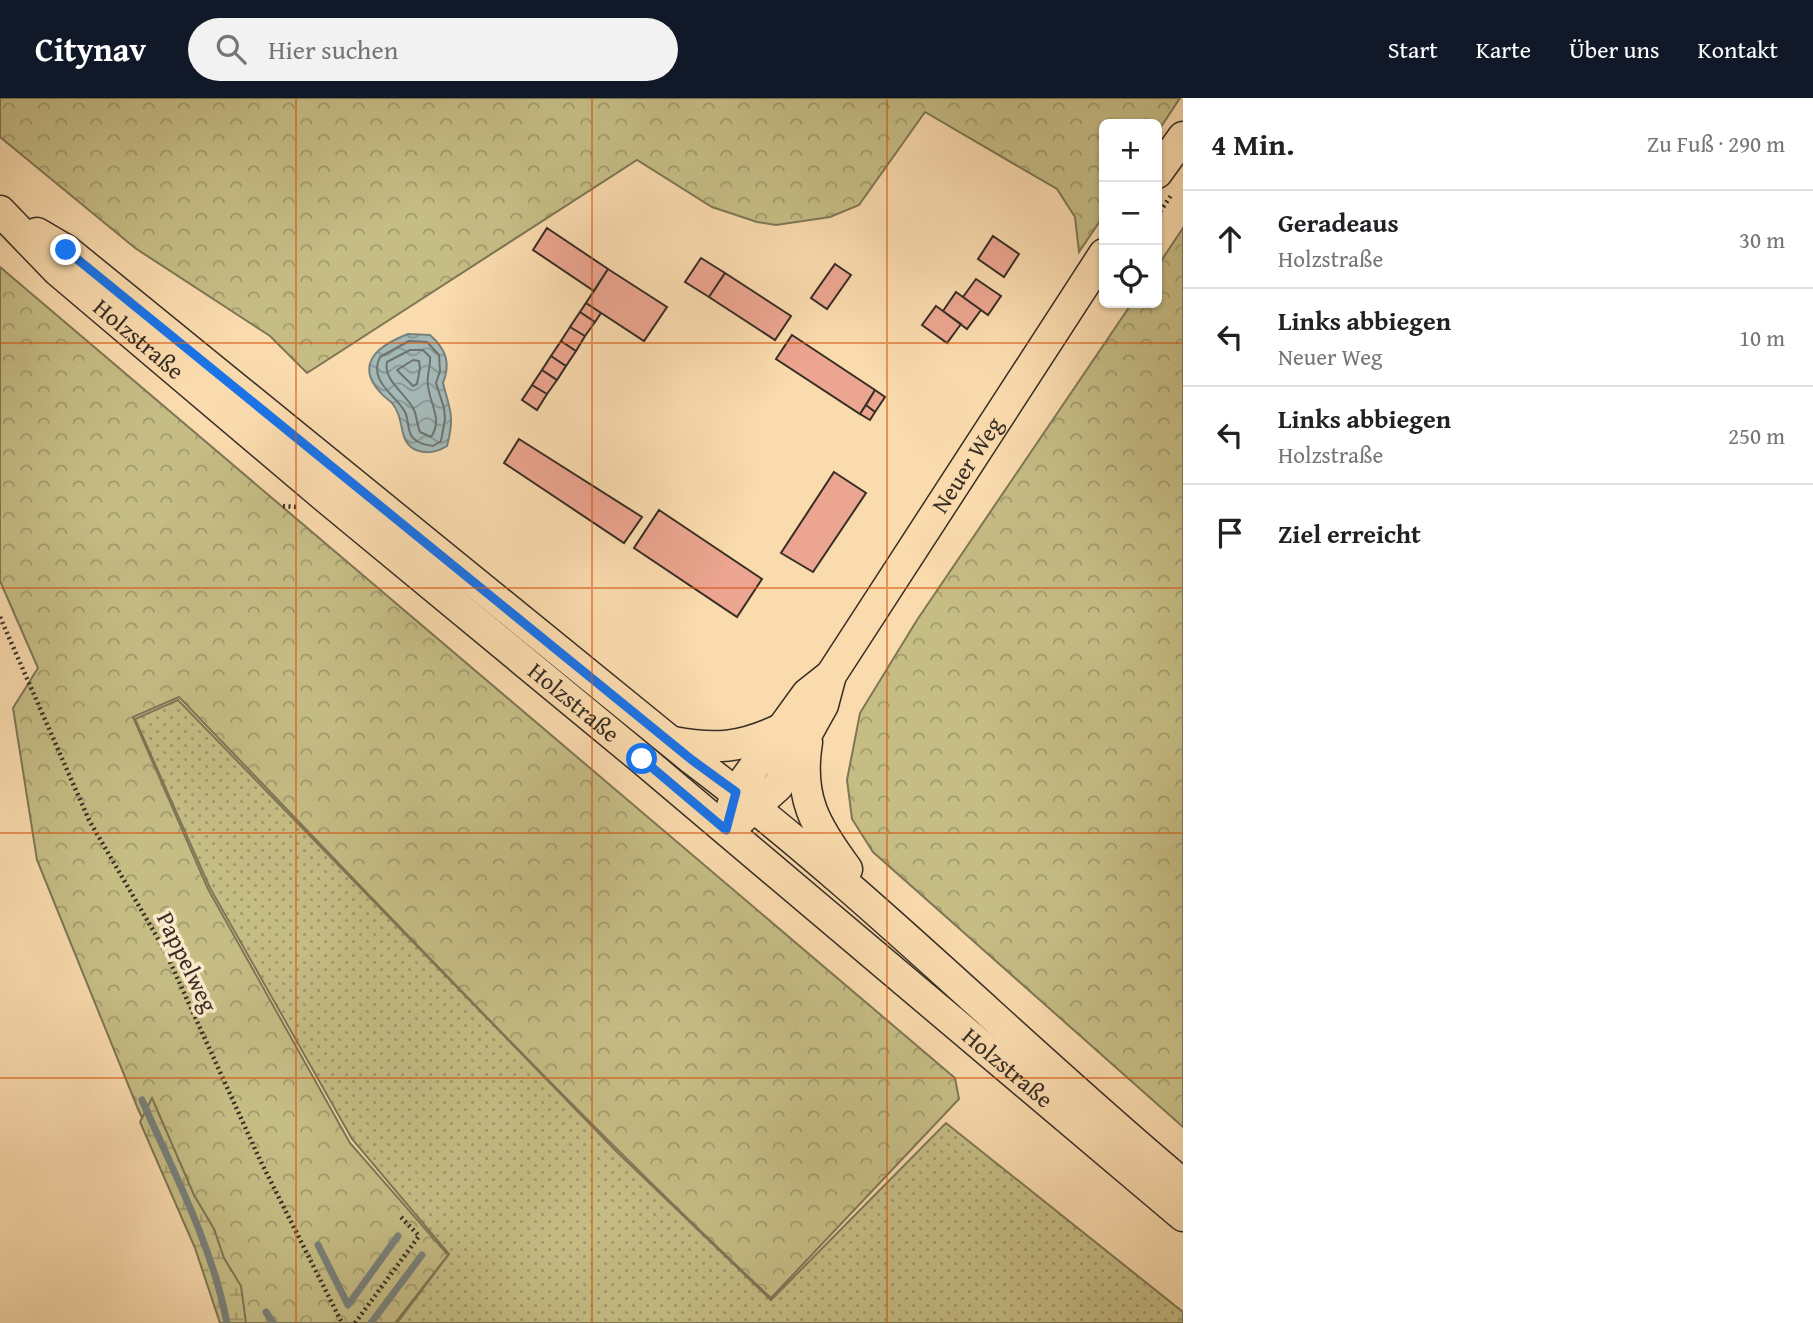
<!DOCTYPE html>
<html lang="de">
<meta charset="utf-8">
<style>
body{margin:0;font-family:"Gentium Book Plus",serif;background:#f2f2f2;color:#202124}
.controls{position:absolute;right:21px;top:21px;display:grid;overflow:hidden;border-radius:10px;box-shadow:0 2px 5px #0004}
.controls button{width:63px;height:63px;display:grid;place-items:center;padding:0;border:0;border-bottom:2px solid #e0e0e0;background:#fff;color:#202124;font:35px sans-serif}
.stop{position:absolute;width:21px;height:21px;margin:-16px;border:5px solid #1a73e8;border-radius:50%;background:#fff}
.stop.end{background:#1a73e8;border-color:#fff;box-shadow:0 2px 7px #0008}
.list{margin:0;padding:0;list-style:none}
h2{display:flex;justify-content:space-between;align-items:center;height:91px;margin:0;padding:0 28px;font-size:30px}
h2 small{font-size:23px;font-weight:400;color:#757577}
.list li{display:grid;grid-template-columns:46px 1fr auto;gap:21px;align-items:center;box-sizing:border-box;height:98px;padding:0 28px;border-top:2px solid #e0e0e0}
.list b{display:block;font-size:26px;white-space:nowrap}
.list p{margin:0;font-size:23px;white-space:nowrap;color:#757577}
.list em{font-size:23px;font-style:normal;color:#757577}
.icon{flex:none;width:38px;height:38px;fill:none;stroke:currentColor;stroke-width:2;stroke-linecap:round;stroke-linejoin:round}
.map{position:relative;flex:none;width:1183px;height:1225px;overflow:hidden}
header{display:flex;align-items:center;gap:42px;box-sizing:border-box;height:98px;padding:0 35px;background:#111827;color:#fff}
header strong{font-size:33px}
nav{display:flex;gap:38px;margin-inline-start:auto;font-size:24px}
.search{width:490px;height:63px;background:#f2f2f2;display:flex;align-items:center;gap:18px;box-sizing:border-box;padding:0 24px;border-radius:38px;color:#757577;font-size:26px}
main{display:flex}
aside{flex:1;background:#fff}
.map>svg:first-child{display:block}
</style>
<header>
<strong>Citynav</strong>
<div class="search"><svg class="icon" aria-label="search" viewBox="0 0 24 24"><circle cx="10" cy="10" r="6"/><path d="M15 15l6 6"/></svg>Hier suchen</div>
<nav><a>Start</a><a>Karte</a><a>Über uns</a><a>Kontakt</a></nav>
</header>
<main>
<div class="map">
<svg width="1183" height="1225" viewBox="0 0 1183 1225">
<defs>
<pattern id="green-dots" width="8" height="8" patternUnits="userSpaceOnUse" patternTransform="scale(1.75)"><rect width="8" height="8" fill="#c6bd85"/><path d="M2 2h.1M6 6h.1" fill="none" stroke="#a29a6d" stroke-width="1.8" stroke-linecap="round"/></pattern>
<pattern id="forest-crowns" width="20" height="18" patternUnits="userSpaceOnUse" patternTransform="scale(1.75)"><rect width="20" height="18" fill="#c6bd85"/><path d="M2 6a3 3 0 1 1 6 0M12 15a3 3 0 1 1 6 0" fill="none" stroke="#a29a6d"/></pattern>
<pattern id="wetland-marsh" width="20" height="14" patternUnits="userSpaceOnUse" patternTransform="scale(1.75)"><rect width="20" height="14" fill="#c6bd85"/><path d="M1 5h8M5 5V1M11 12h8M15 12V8" fill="none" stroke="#a29a6d"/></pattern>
<pattern id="water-waves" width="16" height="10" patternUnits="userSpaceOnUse" patternTransform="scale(1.75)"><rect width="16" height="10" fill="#a4b8b6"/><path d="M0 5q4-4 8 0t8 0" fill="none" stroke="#869694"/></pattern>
</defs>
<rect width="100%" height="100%" fill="#fadbae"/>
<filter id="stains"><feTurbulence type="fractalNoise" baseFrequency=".00286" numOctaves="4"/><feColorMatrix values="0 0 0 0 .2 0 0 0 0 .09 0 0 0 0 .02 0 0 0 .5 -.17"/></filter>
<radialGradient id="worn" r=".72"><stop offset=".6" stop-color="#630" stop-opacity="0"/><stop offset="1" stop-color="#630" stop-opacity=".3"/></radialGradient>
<!-- green -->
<path fill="url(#green-dots)" stroke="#7e7655" stroke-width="2" d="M 178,602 L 617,1054 L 771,1202 L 946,1025 L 1183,1214 L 1183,1225 L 397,1225 L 449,1156 L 352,1041 L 210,790 L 135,621 Z"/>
<!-- forest -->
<path fill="url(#forest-crowns)" stroke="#7e7655" stroke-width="2" d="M 0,0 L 1180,0 L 1157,35 L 1157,26 L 1104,26 L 1104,117 L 1079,154 L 1075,119 L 1057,91 L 925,14 L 859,107 L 830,119 L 776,127 L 757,124 L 712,109 L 637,62 L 307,275 L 270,238 L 135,150 L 0,39 Z
M 1183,130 L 1183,1029 L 873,754 L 852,721 L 847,682 L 860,615 L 917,522 L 1132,205 L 1157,205 L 1157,169 Z
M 0,169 L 955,980 L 959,1001 L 771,1200 C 566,1008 374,801 179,599 L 133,619 L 208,791 L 350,1045 L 448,1157 L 395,1225 L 224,1225 L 199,1143 L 138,1011 L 37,762 L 13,610 L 38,570 L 0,483 Z"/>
<!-- wetland -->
<path fill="url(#wetland-marsh)" stroke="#7e7655" stroke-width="2" d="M 152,1000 L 194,1097 L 214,1131 L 224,1160 L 241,1188 L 246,1225 L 220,1225 L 195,1150 L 140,1024 Z"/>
<!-- water -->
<path fill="url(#water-waves)" stroke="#78817c" stroke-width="2" d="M 408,236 L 430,237 C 446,251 451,265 443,285 C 450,313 455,317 447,348 C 431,358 408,357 403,335 C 400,324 400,315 392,305 C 388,301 383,298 380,294 C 353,264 382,246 408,236 Z"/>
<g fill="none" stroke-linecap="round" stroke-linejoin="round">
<!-- shore -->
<path stroke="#6e736e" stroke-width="2" d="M 409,243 L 427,244 L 439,257 L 440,273 L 436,285 L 444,310 L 445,321 L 441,343 L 433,348 C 426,347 419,346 413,340 C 407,334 409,322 405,314 C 398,301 384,293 379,280 C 376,273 377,265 380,259 Z
M 410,252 L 423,252 L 430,259 C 431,269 426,278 428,288 C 430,306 443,322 431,339 L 420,334 C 417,327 417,319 414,312 C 406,295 383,283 387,264 Z
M 413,262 L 419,263 L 420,270 L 417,286 L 413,288 L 397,272 Z"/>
<!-- stream -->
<path stroke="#78817c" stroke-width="7" d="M 142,1002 C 174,1075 212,1147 227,1225
M 318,1147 L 348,1207 L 398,1138
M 266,1214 L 273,1225
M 371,1225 L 422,1157"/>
</g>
<!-- building -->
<path fill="#eca590" stroke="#372e25" stroke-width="2" d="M 547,130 L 608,171 L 594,193 L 533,152 Z
M 993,138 L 1019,156 L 1004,179 L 978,161 Z
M 701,160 L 725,175 L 709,199 L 685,184 Z
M 835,166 L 851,177 L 827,211 L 811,200 Z
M 608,171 L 667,209 L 644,243 L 586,205 Z
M 725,175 L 791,218 L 775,242 L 709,199 Z
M 976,181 L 1001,198 L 988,217 L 963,199 Z
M 956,194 L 981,212 L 967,231 L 943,213 Z
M 586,205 L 601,215 L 595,224 L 580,214 Z
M 936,208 L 961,226 L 947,245 L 922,227 Z
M 580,214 L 595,224 L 585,238 L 570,229 Z
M 570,229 L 585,238 L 576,253 L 561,243 Z
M 792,237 L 875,292 L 860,316 L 776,261 Z
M 561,243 L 576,253 L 566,268 L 551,258 Z
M 551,258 L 566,268 L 557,282 L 542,272 Z
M 542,272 L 557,282 L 547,296 L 532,287 Z
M 532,287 L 547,296 L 537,312 L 522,302 Z
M 875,292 L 885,299 L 875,314 L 866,307 Z
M 866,307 L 875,314 L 870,322 L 860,316 Z
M 519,341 L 642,419 L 624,445 L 504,365 Z
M 834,374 L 866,395 L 813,474 L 781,455 Z
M 659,412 L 762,481 L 737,519 L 634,450 Z"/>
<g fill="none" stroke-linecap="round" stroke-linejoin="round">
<defs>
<g id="major">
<path d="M 1157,75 L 1183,39"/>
<path id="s1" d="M 0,113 L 58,173 L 325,399 L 642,661 L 1183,1118"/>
<path d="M 37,135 L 66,152 L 692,661 C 866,792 1017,947 1183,1086"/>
<path d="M 673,644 C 715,652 741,650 781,631"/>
<path d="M 807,644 C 798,699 815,728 847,771"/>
<path d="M 731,712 L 736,694 L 807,596 L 831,577"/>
<path id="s2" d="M 740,722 L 778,688 L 823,607 L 831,577 L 1104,156"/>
</g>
</defs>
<!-- major casing -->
<use href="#major" stroke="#372e25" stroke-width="33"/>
<!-- path -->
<path stroke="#372e25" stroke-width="4.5" stroke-dasharray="2 3.5" stroke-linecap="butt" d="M 1157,118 L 1172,96
M 283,408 L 296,409
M 0,519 L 89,722 L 165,853 L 260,1062 L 342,1225
M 355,1225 L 419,1138 L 400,1118"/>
<!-- major -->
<use href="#major" stroke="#fadbae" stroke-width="30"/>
</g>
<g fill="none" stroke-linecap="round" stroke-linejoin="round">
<!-- route -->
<path stroke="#1a73e8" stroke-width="9" d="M 66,152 L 692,662 L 736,694 L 726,732 L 642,661"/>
</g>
<!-- grid -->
<path fill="none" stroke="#d6550e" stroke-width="2" stroke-opacity="0.55" d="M 296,0 L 296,1225M 592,0 L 592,1225M 887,0 L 887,1225M 0,245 L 1183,245M 0,490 L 1183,490M 0,735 L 1183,735M 0,980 L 1183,980"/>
<g text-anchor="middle" stroke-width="7" stroke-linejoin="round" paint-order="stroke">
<!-- street labels -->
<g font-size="24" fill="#372e25" stroke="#fce8ca">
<text dy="8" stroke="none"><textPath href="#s1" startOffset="189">Holzstraße</textPath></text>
<text dy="8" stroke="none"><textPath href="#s2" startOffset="425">Neuer Weg</textPath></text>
<text dy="8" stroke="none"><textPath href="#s1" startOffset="756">Holzstraße</textPath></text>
<text transform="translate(187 864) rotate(64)" y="8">Pappelweg</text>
<text dy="8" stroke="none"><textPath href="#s1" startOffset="1323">Holzstraße</textPath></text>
</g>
</g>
<rect width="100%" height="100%" filter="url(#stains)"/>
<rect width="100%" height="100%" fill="url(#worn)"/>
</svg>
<div class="controls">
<button>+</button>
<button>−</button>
<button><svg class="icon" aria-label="locate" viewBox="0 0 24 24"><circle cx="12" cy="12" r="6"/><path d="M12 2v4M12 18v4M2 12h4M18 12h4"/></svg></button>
</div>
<div class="stop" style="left:642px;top:661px"></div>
<div class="stop end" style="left:66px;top:152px"></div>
</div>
<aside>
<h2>4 Min.<small>Zu Fuß · 290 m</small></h2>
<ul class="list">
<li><svg class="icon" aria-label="ahead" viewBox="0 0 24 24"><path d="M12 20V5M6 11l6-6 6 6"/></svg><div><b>Geradeaus</b><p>Holzstraße</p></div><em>30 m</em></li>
<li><svg class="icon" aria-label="left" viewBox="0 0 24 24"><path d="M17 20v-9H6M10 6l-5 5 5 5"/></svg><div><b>Links abbiegen</b><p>Neuer Weg</p></div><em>10 m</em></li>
<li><svg class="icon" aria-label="left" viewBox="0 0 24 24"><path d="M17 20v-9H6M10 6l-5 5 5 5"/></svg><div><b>Links abbiegen</b><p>Holzstraße</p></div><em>250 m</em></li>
<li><svg class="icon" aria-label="arrive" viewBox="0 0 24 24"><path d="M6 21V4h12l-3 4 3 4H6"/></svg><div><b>Ziel erreicht</b></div></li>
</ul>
</aside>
</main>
